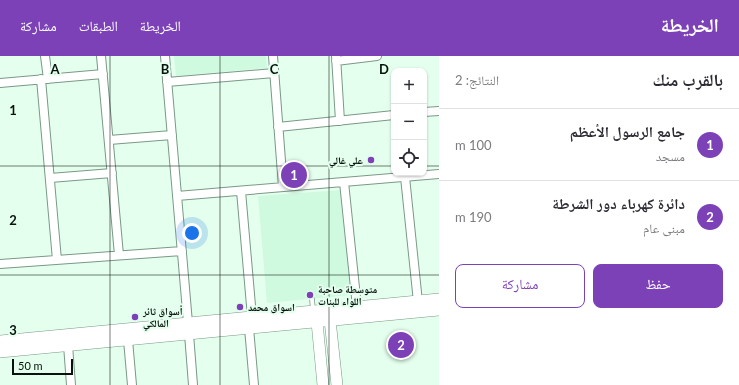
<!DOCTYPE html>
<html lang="ar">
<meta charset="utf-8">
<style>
body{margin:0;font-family:Lato,"Noto Naskh Arabic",sans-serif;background:#f2f2f3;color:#2b2b33;direction:rtl}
.controls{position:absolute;right:12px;top:12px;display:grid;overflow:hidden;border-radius:8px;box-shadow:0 1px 3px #0004}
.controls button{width:36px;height:36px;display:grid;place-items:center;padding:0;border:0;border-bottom:1px solid #e1e1e2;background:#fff;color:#2b2b33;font:20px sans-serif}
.scale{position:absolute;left:12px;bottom:10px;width:61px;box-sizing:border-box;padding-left:4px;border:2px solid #08130d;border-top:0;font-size:11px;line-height:14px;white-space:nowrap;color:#08130d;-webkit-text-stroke:3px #e4ffee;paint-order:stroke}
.you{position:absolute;left:192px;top:177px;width:14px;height:14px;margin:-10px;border:3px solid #fff;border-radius:50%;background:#1a73e8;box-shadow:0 0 0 6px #1a73e833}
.badge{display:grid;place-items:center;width:26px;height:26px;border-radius:50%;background:#7d41b7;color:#fff;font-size:13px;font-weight:700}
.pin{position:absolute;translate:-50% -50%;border:2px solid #fff;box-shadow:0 1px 4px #0006}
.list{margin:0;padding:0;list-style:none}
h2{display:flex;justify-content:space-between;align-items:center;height:52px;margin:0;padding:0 16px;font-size:17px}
h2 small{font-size:13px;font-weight:400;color:#7c7c81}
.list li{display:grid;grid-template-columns:26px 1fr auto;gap:12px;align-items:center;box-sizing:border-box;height:72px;padding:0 16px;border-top:1px solid #e1e1e2}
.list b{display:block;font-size:15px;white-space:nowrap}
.list p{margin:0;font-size:13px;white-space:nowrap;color:#7c7c81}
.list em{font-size:13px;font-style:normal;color:#7c7c81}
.actions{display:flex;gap:8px;padding:12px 16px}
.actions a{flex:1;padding:9px 0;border:1px solid #7d41b7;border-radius:8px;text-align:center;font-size:14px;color:#7d41b7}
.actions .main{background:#7d41b7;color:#fff}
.icon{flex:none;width:22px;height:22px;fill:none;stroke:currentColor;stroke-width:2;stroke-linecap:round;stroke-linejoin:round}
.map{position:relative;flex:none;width:439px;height:329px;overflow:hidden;direction:ltr}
header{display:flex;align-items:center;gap:24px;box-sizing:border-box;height:56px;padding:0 20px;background:#7d41b7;color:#fff}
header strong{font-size:19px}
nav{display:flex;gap:22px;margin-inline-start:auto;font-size:14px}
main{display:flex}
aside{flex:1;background:#fff}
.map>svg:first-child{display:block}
</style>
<header>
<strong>الخريطة</strong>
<nav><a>الخريطة</a><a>الطبقات</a><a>مشاركة</a></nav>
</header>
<main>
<aside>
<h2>بالقرب منك<small>النتائج: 2</small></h2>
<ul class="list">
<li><span class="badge">1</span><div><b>جامع الرسول الأعظم</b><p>مسجد</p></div><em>100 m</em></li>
<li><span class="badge">2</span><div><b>دائرة كهرباء دور الشرطة</b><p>مبنى عام</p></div><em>190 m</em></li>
</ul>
<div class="actions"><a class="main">حفظ</a><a>مشاركة</a></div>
</aside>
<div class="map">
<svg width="439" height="329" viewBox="0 0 439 329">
<rect width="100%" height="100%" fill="#e4ffee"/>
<!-- built -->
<path fill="#d0fae0" d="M 174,0 L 266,0 L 267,12 L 176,20 Z
M 342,134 L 351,239 L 267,247 L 258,140 Z"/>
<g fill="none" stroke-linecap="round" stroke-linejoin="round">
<defs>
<path id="lane" d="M 312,243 L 313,254"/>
<path id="street" d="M 45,0 L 48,23
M 101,0 L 119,199
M 165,0 L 188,267
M 273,0 L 283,131
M 336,0 L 340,65
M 336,5 L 377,0
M 41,23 L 57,204
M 167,26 L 274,17
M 0,27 L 103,18
M 424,56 L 439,55
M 278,71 L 394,59
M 109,84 L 172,79
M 405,121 L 418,246
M 50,122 L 112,117
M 344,126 L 357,251
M 241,135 L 252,261
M 177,140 L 439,118
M 0,208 L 182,195
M 249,272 L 254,329
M 189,278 L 193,329
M 128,284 L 132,329
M 68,289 L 71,329"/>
<path id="secondary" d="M 330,264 L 337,329
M 317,266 L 323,329
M 0,285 L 439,243
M 0,296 L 439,254"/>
</defs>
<!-- lane casing -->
<use href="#lane" stroke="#7a9986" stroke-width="5.5"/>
<!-- street casing -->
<use href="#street" stroke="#7a9986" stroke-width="10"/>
<!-- secondary casing -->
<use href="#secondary" stroke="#7a9986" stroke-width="12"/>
<!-- lane -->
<use href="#lane" stroke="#fff" stroke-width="4"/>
<!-- street -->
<use href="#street" stroke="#fff" stroke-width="8"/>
<!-- secondary -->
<use href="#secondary" stroke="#fff" stroke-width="11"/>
</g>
<!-- grid -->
<path fill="none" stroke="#08130d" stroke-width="1" stroke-opacity="0.55" d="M 110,0 L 110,329M 220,0 L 220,329M 329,0 L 329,329M 0,110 L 394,110M 424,110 L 439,110M 0,219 L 439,219"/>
<!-- markers -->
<g fill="#7d41b7" stroke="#e4ffee" stroke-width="1.5">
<circle cx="371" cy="104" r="4"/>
<circle cx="310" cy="239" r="4"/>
<circle cx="240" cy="251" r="4"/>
<circle cx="135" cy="261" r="4"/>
</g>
<g text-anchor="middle" stroke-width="4" stroke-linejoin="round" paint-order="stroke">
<!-- poi labels -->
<g font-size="10" font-weight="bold" fill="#08130d" stroke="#e4ffee" text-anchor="start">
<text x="363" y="108" text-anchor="end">علي غالي</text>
<text x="318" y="237">متوسطة صاحبة<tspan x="318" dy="12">اللواء للبنات</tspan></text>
<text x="248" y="255">اسواق محمد</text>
<text x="143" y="259">أسواق ثائر<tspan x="143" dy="12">المالكي</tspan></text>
</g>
</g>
<g font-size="13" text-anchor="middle" font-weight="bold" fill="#08130d" stroke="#e4ffee" stroke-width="4" stroke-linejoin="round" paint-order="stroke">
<text x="55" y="18">A</text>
<text x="165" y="18">B</text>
<text x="274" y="18">C</text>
<text x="384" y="18">D</text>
<text x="13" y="59">1</text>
<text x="13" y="169">2</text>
<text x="13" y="279">3</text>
</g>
</svg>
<div class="controls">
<button>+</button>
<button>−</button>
<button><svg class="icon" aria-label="locate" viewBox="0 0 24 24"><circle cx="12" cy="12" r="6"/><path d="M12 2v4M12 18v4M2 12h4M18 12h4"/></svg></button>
</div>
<div class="scale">50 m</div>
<div class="you"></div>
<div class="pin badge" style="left:294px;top:119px">1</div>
<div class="pin badge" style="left:401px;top:289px">2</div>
</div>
</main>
